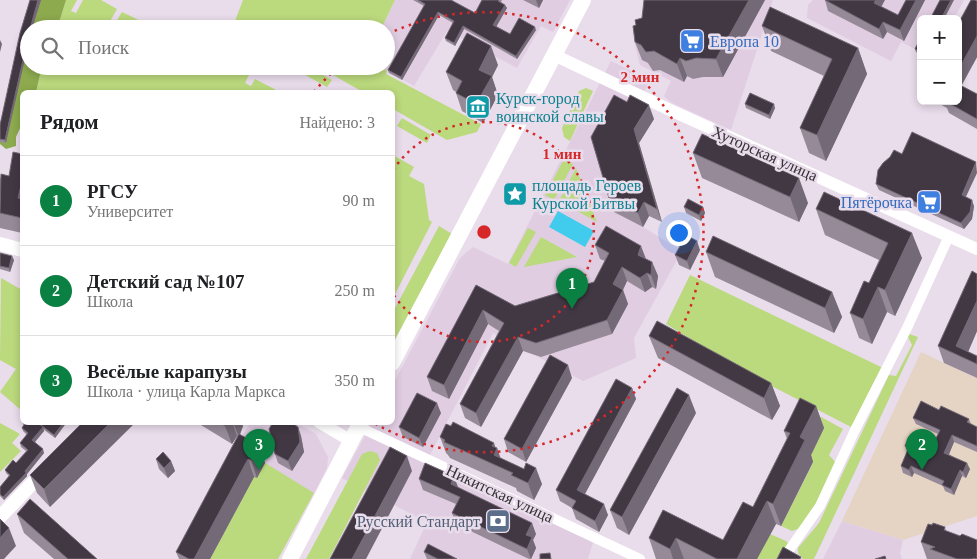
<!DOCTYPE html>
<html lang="ru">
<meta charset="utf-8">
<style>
body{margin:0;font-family:Georgia,serif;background:#f6f6f6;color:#202124}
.controls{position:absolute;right:15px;top:15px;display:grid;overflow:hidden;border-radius:8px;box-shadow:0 2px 8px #0003}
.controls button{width:45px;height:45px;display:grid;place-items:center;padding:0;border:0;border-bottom:1px solid #e0e0e0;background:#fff;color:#202124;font:25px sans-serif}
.you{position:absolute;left:678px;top:232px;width:18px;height:18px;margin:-12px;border:4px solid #fff;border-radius:50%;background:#1a73e8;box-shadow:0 0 0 8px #1a73e833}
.badge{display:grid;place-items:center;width:32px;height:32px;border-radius:50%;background:#0b8043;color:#fff;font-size:16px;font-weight:700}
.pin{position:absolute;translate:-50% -41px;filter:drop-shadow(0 1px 2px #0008)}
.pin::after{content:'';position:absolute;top:26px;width:18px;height:15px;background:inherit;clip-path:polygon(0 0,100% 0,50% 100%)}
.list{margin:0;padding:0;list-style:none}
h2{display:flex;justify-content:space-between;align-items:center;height:65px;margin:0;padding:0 20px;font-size:21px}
h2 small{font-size:16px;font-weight:400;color:#757577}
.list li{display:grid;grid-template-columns:32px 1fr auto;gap:15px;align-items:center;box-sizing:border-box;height:90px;padding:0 20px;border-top:1px solid #e0e0e0}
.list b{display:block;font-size:19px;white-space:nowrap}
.list p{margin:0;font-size:16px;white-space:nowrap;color:#757577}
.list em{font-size:16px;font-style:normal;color:#757577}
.icon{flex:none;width:28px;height:28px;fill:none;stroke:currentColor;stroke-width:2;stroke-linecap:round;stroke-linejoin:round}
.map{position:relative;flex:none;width:977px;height:559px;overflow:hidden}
.search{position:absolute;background:#fff;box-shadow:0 2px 8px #0003;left:20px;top:20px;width:375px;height:55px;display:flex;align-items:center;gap:12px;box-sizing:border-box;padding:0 18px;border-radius:28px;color:#757577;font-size:19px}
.panel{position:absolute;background:#fff;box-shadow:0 2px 8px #0003;left:20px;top:90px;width:375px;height:335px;border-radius:8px}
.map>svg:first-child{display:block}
</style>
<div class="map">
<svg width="977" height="559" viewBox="0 0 977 559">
<rect width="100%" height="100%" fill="#e9dceb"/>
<!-- built -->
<path fill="#e0cde2" d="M 395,0 L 570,0 L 553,32 L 541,26 L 517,68 L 447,31 L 414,86 L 379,66 L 386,66 L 386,29 L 381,29 Z
M 656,0 L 773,0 L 731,130 L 672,103 L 664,96 L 671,81 L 640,65 L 634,41 Z
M 813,0 L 915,0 L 899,38 L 901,41 L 922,0 L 964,0 L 954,19 L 921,19 L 921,52 L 901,42 L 891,61 L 807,18 L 808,5 Z
M 611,61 L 650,80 L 618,143 L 639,210 L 649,216 L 643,227 L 682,251 L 634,338 L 636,358 L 583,381 L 493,333 L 430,455 L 595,536 L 588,559 L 410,559 L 427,522 L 342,478 L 372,423 L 392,422 L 393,384 L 460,258 L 473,247 L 508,264 Z
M 250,423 L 297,423 L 316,434 L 328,457 L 327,468 L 314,493 L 235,446 Z
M 842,521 L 903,540 L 900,553 L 902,559 L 823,559 Z"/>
<!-- education -->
<path fill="#e5d4c3" d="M 921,352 L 974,377 L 977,371 L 977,516 L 903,540 L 842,521 Z"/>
<!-- green -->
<path fill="#bbd97d" d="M 66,0 L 77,0 L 71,11 L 76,13 L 83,0 L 101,0 L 117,9 L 108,25 L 113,27 L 122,12 L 147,24 L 145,29 L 57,29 Z
M 243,0 L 395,0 L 381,29 L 351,27 L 349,29 L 247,29 L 235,21 Z
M 42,66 L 190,66 L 213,75 L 217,66 L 233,66 L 249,75 L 245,83 L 251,86 L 255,79 L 280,92 L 36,92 Z
M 289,66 L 308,66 L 332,80 L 327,87 Z
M 317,66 L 379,66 L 387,71 L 386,74 L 481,124 L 477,132 L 447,140 L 393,109 L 392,92 L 363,92 Z
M 586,88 L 593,91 L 570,141 L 564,137 L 562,128 L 579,91 Z
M 402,118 L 431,135 L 427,143 L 397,126 Z
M 393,155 L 414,167 L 409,176 L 424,184 L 429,220 L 432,222 L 393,298 Z
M 564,159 L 573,164 L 554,200 L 545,195 Z
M 576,168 L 597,222 L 559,201 Z
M 439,226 L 452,234 L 393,343 L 393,312 Z
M 528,228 L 536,232 L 516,267 L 509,263 Z
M 541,237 L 577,257 L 524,267 Z
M 690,275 L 883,368 L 853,428 L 754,377 L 666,324 Z
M 1,278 L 22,290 L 22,411 L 0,392 L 16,369 L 0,360 Z
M 909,334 L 918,337 L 814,559 L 803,559 L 798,553 L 798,548 L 819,523 L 889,375 L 896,376 L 912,345 L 908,337 Z
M 812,412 L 843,429 L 829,455 L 836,463 L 804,527 L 792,531 L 781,526 L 813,463 L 808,460 Z
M 0,423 L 20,434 L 12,443 L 21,451 L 0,472 Z
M 370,451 L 377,453 L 380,460 L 329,559 L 306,559 L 362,454 Z
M 262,461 L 314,493 L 278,559 L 210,559 Z
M 770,534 L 786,541 L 789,545 L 785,559 L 757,559 Z"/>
<!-- forest -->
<path fill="#8daa4e" d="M 32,0 L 66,0 L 57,29 L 29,29 L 29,66 L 42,66 L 36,92 L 22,92 L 22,124 L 16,137 L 16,146 L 6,149 L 0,144 L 0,138 Z"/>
<!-- water -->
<path fill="#41cbec" d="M 558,211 L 594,231 L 585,247 L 549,227 Z"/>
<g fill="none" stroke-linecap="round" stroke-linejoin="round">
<!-- minor -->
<path stroke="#fff" stroke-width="10" d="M 359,427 L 640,559
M 783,559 L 820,506 L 855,430 L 907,328 L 949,236"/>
<!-- tertiary -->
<path stroke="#fff" stroke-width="12" d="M 554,55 L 668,109 L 977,249
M 319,422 L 351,441"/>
<!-- secondary -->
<path stroke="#fff" stroke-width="14" d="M 0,244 L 22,250
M 0,517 L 46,469"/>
<!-- primary -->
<path stroke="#fff" stroke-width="16" d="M 392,363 L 583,0
M 290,559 L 361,422"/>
</g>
<!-- wall -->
<path fill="#968a98" d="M 30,0 L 41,0 L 32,29 L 29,29 L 6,143 L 0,142 L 0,125 Z
M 413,0 L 451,0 L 475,13 L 482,0 L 502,0 L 501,2 L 507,8 L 496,26 L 510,34 L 536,30 L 517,59 L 464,29 L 455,46 L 446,41 L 445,38 L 453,23 L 439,15 L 402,80 L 389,73 L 388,70 L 424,6 Z
M 523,0 L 543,0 L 539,8 Z
M 765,0 L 723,77 L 703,77 L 693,79 L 687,76 L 684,82 L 660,70 L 653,71 L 648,63 L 642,60 L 635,42 L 636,25 Z
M 825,0 L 881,7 L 898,15 L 906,0 L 925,0 L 904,41 L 887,32 L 883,39 L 828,11 Z
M 977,1 L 977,57 L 961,86 L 977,94 L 977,129 L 949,113 L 947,108 L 934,101 L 958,101 Z
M 762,26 L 858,48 L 867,74 L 826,161 L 809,153 L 800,128 L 824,76 L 771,51 Z
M 921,37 L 921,55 L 916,52 L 915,49 Z
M 498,65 L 492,77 L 498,95 L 483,123 L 462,111 L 456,93 L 456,92 L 453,90 L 446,72 Z
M 745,104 L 775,108 L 770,119 L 746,108 Z
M 654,119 L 639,143 L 662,222 L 649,216 L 643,227 L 614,212 L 591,137 Z
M 693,153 L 808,203 L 799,222 L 702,178 Z
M 22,154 L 22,233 L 0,228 L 0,178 L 9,176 Z
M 890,157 L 966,197 L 974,206 L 972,219 L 964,229 L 879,190 L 876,184 Z
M 684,207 L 703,207 L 705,213 L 701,221 L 686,213 Z
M 816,209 L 922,258 L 895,316 L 887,312 L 872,344 L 859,338 L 850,313 L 869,283 L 879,260 L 825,235 Z
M 595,245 L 645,259 L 652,262 L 658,276 L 656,289 L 652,287 L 645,292 L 627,281 L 623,290 L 628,304 L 612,334 L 541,357 L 523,351 L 481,427 L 465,418 L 460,404 L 499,331 L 488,324 L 449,399 L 432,391 L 427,377 L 476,285 L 515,306 L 594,282 L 605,261 L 600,259 Z
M 700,250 L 690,270 L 679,265 L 675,255 Z
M 706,252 L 832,292 L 842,317 L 834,333 L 715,277 Z
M 0,253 L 14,260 L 10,272 L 0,269 Z
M 977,331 L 968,352 L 977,356 L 977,378 L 944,363 L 938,346 Z
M 649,336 L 771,383 L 780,406 L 772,420 L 658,358 Z
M 572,378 L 526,462 L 508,452 L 504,439 Z
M 632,388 L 636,399 L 585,494 L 608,515 L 599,532 L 576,519 L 572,508 L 560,501 L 556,490 Z
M 816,406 L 824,428 L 811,455 L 813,462 L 781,526 L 776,524 L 757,559 L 656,559 L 649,538 L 663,510 L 723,540 L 753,507 L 787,439 L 784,431 Z
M 939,410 L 969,419 L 971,424 L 977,427 L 977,452 L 954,442 L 949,454 L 970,469 L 966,478 L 962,476 L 954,495 L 945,491 L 943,486 L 925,478 L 914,473 L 912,477 L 903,473 L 901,466 L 907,451 L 905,446 L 932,447 L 938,434 L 916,424 L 913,418 Z
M 441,413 L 423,447 L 403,437 L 399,427 Z
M 696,413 L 629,535 L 617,528 L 610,510 Z
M 22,420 L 22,422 L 37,422 L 42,427 L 41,425 L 44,422 L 67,422 L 55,438 L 43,429 L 44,431 L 35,442 L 44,453 L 27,474 L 27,476 L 4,500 L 0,496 L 0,487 L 9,476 L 6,473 L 5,470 L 16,463 L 26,451 L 21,447 L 20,443 L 27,435 L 23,431 L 22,428 L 24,425 L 23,424 L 22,421 Z
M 83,422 L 50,507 L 37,493 L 30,475 Z
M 196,422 L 241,422 L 243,426 L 240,434 L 265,463 L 257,478 L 254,477 L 210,559 L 179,559 L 176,552 L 237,437 L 237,436 L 232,444 Z
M 298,427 L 301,436 L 304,452 L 292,471 L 278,463 L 275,454 Z
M 440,437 L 497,448 L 500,458 L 542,484 L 534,500 L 517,491 L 516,488 L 450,458 L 448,455 L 446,453 Z
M 156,459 L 171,461 L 175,471 L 168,478 L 159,469 Z
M 419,479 L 458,487 L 536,534 L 533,540 L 536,548 L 531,559 L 529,559 L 456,524 L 452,513 L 456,504 L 423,490 Z
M 17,514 L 97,559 L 54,559 L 24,533 Z
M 932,525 L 945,527 L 946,531 L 960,536 L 977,559 L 927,559 L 921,542 Z
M 424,552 L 457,559 L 427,559 Z"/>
<!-- shaded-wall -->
<path fill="#746976" d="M 38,0 L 41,0 L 32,29 L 30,29 Z
M 536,0 L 543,0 L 539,8 Z
M 749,0 L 765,0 L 723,77 L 716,59 Z
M 876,0 L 885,0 L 878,13 L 874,3 Z
M 916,0 L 925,0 L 904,41 L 900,30 Z
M 951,0 L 954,0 L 944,19 L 941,19 Z
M 505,5 L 507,8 L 495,29 L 493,25 Z
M 438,12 L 439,15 L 402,80 L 401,77 Z
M 883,22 L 887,32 L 883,39 L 879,29 Z
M 463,26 L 464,29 L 455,46 L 454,43 Z
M 535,27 L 536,30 L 517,59 L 516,56 Z
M 29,33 L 29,41 L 6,143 L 5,140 Z
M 977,36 L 977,57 L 958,92 L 958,71 Z
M 0,40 L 2,44 L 0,52 Z
M 491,46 L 498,65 L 492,77 L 498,95 L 483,123 L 476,104 L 479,70 Z
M 858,48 L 867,74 L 826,161 L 817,135 Z
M 680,58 L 687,76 L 684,82 L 677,64 Z
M 774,104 L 775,108 L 770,119 L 769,115 Z
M 649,105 L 654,119 L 639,143 L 662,222 L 657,209 L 634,129 Z
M 976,162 L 977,173 L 964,201 L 962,195 Z
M 799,178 L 808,203 L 799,222 L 790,197 Z
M 22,181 L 22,210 L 18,198 Z
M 972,200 L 974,206 L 972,219 L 964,229 L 961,223 Z
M 644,202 L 649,216 L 643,227 L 638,213 Z
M 703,207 L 705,213 L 701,221 L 699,215 Z
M 912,233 L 922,258 L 895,316 L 885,290 Z
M 697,241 L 700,250 L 690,270 L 687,261 Z
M 641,246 L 646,259 L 638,255 Z
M 12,256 L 14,260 L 10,272 L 9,268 Z
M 652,262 L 658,276 L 656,289 L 651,275 Z
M 622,267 L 627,281 L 619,298 L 613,284 Z
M 647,273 L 652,287 L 645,292 L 640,278 Z
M 878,287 L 887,312 L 872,344 L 863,319 Z
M 623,290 L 628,304 L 612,334 L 607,320 Z
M 832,292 L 842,317 L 834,333 L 825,308 Z
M 977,301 L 977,331 L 965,359 L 956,346 Z
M 483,310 L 488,324 L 449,399 L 444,385 Z
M 518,337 L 523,351 L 481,427 L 476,413 Z
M 568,365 L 572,378 L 526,462 L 522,449 Z
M 771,383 L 780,406 L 772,420 L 764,398 Z
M 632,388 L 636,399 L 581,501 L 577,490 Z
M 689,395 L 696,413 L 629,535 L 622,517 Z
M 437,403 L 441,413 L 423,447 L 419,438 Z
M 816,406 L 824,428 L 811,455 L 813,462 L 781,526 L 773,504 L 800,437 Z
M 64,422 L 67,422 L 55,438 L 54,435 Z
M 111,422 L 136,422 L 50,507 L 44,489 Z
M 227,422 L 232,422 L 237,436 L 232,444 L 225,426 Z
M 233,422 L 241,422 L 243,426 L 239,437 Z
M 43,427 L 44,431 L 34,443 L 32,440 Z
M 298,427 L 301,436 L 304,452 L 292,471 L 288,461 Z
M 952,435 L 954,442 L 947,459 L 944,453 Z
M 494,443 L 496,449 L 497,448 L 503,465 L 494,455 L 492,446 Z
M 259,445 L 265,463 L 257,478 L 251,460 Z
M 43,449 L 44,453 L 27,474 L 27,476 L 4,500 L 3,497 Z
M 407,456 L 412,471 L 366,559 L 352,559 Z
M 248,459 L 254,477 L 210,559 L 194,559 Z
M 171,461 L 175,471 L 168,478 L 164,468 Z
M 967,463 L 970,469 L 966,478 L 963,472 Z
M 911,466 L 914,473 L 912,477 L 909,470 Z
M 536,468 L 542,484 L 534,500 L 528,483 Z
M 960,470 L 962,476 L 954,495 L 951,489 Z
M 454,476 L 458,487 L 455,495 L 451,484 Z
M 767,501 L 776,524 L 757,559 L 737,559 Z
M 604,504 L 608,515 L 599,532 L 595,521 Z
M 532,523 L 536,534 L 533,540 L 536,548 L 531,559 L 527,549 L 526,535 Z
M 9,528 L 16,546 L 4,559 L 0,559 L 0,538 Z
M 676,538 L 684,559 L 673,559 L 670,549 Z"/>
<!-- building -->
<path fill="#423844" stroke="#746976" d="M 30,0 L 38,0 L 30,29 L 29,29 L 29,33 L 5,140 L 0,139 L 0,125 L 20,33 Z
M 418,0 L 451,0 L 475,13 L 482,0 L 499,0 L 498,1 L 505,5 L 493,25 L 510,34 L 519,18 L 535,27 L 516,56 L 463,26 L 454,43 L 445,38 L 454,21 L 438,12 L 401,77 L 388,70 L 425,4 Z
M 644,0 L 749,0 L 716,59 L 696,58 L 686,61 L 680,58 L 677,64 L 654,51 L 646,52 L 641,45 L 635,42 L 633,26 L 636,25 L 635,20 L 642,18 Z
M 825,0 L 876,0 L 874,3 L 898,15 L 906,0 L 916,0 L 900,30 L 883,22 L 879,29 Z
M 940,0 L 951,0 L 941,19 L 930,19 Z
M 971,0 L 975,0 L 977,1 L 977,36 L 958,71 L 958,24 Z
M 770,7 L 858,48 L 817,135 L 800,128 L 832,59 L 762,26 Z
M 467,33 L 491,46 L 479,70 L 492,76 L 476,104 L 456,93 L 462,81 L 446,72 Z
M 921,37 L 921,52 L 915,49 Z
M 958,84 L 977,94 L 977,119 L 945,101 L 958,101 Z
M 750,93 L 774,104 L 769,115 L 745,104 Z
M 614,95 L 627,102 L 630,95 L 649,105 L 634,129 L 657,209 L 644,202 L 638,213 L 609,198 L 591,137 Z
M 912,132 L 976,162 L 962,195 L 972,200 L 970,212 L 961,223 L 876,184 L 878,170 L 883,163 L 890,157 L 894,150 L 902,154 Z
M 702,134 L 799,178 L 790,197 L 693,153 Z
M 13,152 L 22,154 L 22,181 L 18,198 L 22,199 L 22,218 L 0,213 L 1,174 L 9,176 Z
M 824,192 L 912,233 L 885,290 L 878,287 L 863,319 L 850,313 L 864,281 L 869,283 L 888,243 L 816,209 Z
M 688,199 L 703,207 L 699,215 L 684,207 Z
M 606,226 L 641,246 L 638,255 L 652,262 L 651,275 L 647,273 L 640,278 L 622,267 L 613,284 L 623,290 L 607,320 L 536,343 L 518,337 L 476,413 L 460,404 L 504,323 L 483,310 L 444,385 L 427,377 L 476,285 L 515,306 L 594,282 L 609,253 L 595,245 Z
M 686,235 L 697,241 L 687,261 L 675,255 Z
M 713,236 L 832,292 L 825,308 L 706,252 Z
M 0,253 L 12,256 L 9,268 L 0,266 Z
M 972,271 L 977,274 L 977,301 L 956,346 L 977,356 L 977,364 L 938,346 Z
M 657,321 L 771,383 L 764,398 L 649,336 Z
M 550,355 L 568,365 L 522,449 L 504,439 Z
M 616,379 L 632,388 L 577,490 L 604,504 L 595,521 L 572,508 L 576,501 L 556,490 Z
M 677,388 L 689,395 L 622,517 L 610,510 Z
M 417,393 L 437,403 L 419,438 L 399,427 Z
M 800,398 L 816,406 L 800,437 L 805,440 L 773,504 L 767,501 L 737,559 L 717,559 L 676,538 L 670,549 L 649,538 L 663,510 L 723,540 L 743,502 L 753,507 L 790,433 L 784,431 Z
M 921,401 L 939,410 L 941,406 L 969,419 L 967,422 L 977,427 L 977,446 L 952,435 L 944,453 L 967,463 L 963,472 L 960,470 L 951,489 L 942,485 L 944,481 L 911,466 L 909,470 L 901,466 L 909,447 L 905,446 L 909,437 L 932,447 L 940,430 L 913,418 Z
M 24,422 L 37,422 L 43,427 L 32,440 L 43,449 L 25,471 L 26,473 L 3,497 L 0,494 L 0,487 L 10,475 L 5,470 L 13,460 L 16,463 L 28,450 L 20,443 L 28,433 L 22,428 L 25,423 Z
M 44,422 L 64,422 L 54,435 L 41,425 Z
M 83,422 L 111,422 L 44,489 L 30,475 Z
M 220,422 L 227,422 L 225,426 Z
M 273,422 L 291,422 L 298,427 L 300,442 L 288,461 L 275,454 L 269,429 Z
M 453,422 L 494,443 L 492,446 L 497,448 L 494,455 L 524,469 L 526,463 L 536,468 L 528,483 L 511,475 L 513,473 L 444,442 L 445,440 L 440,437 L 446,424 L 451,426 Z
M 239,434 L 259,445 L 251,460 L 248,459 L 194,559 L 189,559 L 176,552 Z
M 390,447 L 407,456 L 352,559 L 330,559 Z
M 163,452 L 171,461 L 164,468 L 156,459 Z
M 425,463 L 454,476 L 451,484 L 532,523 L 526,535 L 532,537 L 527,549 L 452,513 L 460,497 L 419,479 Z
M 30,499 L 97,559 L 68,559 L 17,514 Z
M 0,519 L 9,528 L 0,538 Z
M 933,523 L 945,527 L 944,530 L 960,536 L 962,534 L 977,540 L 977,559 L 973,558 L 973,559 L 957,559 L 930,549 L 935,547 L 921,542 L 928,524 L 932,525 Z
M 428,544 L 457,559 L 438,559 L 424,552 Z
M 783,547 L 801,557 L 800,559 L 777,559 Z
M 550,553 L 551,559 L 540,559 L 540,554 Z
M 885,556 L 886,559 L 875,559 Z"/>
<!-- distance rings -->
<g fill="none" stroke="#d62828" stroke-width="2.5" stroke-dasharray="2.5 5">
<path d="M393 170A110 110 0 1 1 393 294"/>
<path d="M314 92A220 220 0 0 1 338 67M388 34A220 220 0 1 1 374 423"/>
</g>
<!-- icons -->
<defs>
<symbol id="supermarket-square" viewBox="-11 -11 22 22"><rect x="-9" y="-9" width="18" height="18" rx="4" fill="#3f7fe0" stroke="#e9dceb"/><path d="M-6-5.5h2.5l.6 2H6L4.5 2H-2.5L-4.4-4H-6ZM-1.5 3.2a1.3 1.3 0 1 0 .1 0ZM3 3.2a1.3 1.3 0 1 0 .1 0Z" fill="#fff"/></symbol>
<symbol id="museum-square" viewBox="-11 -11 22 22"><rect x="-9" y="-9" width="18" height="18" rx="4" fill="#0f9aa8" stroke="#e9dceb"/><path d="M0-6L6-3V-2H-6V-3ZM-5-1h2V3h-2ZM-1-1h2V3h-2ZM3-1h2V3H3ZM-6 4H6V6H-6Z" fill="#fff"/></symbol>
<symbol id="sight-square" viewBox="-11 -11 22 22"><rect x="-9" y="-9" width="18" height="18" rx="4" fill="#0f9aa8" stroke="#e9dceb"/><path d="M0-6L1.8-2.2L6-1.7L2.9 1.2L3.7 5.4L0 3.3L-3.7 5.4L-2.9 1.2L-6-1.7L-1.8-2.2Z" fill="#fff"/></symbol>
<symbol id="bank-square" viewBox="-11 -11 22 22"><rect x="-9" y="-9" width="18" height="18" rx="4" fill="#5c6f8a" stroke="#e9dceb"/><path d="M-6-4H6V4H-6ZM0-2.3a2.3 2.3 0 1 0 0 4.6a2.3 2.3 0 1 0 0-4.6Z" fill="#fff"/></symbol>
</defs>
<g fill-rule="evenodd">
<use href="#supermarket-square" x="678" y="27" width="28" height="28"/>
<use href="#museum-square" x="464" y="93" width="28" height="28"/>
<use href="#sight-square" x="501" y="180" width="28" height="28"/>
<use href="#supermarket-square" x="915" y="188" width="28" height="28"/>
<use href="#bank-square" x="484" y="507" width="28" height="28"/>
</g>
<g text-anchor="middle" stroke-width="5" stroke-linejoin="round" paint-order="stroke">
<!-- shop labels -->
<g font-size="16" fill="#366cbe" stroke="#e9dceb" text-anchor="start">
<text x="710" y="47">Европа 10</text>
<text x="912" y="208" text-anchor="end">Пятёрочка</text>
</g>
<!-- culture labels -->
<g font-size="16" fill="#0d838f" stroke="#e9dceb" text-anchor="start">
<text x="496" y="104">Курск-город<tspan x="496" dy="18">воинской славы</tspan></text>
<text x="532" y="191">площадь Героев<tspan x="532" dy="18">Курской Битвы</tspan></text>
</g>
<!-- street labels -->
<g font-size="16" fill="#353036" stroke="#e9dceb">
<text transform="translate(765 153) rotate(24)" y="6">Хуторская улица</text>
<text transform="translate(500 493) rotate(25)" y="6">Никитская улица</text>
</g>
<!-- service labels -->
<g font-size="16" fill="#4e5e75" stroke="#e9dceb" text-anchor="end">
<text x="480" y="527">Русский Стандарт</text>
</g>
</g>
<circle cx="484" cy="232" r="8" fill="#d62828" stroke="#e9dceb" stroke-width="2.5"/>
<g font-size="15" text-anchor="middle" font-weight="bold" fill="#d62828" stroke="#e9dceb" stroke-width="5" stroke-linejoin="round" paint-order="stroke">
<text x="640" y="82">2 мин</text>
<text x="562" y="159">1 мин</text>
</g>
</svg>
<div class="controls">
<button>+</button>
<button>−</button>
</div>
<div class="you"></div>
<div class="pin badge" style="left:572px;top:309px">1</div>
<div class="pin badge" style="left:922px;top:470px">2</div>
<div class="pin badge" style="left:259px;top:470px">3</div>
<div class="search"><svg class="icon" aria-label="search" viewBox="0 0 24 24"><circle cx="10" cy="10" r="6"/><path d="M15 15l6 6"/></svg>Поиск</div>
<section class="panel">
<h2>Рядом<small>Найдено: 3</small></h2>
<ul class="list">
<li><span class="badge">1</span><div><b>РГСУ</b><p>Университет</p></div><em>90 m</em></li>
<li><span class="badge">2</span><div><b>Детский сад №107</b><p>Школа</p></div><em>250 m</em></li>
<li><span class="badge">3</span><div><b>Весёлые карапузы</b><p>Школа · улица Карла Маркса</p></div><em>350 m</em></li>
</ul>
</section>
</div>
